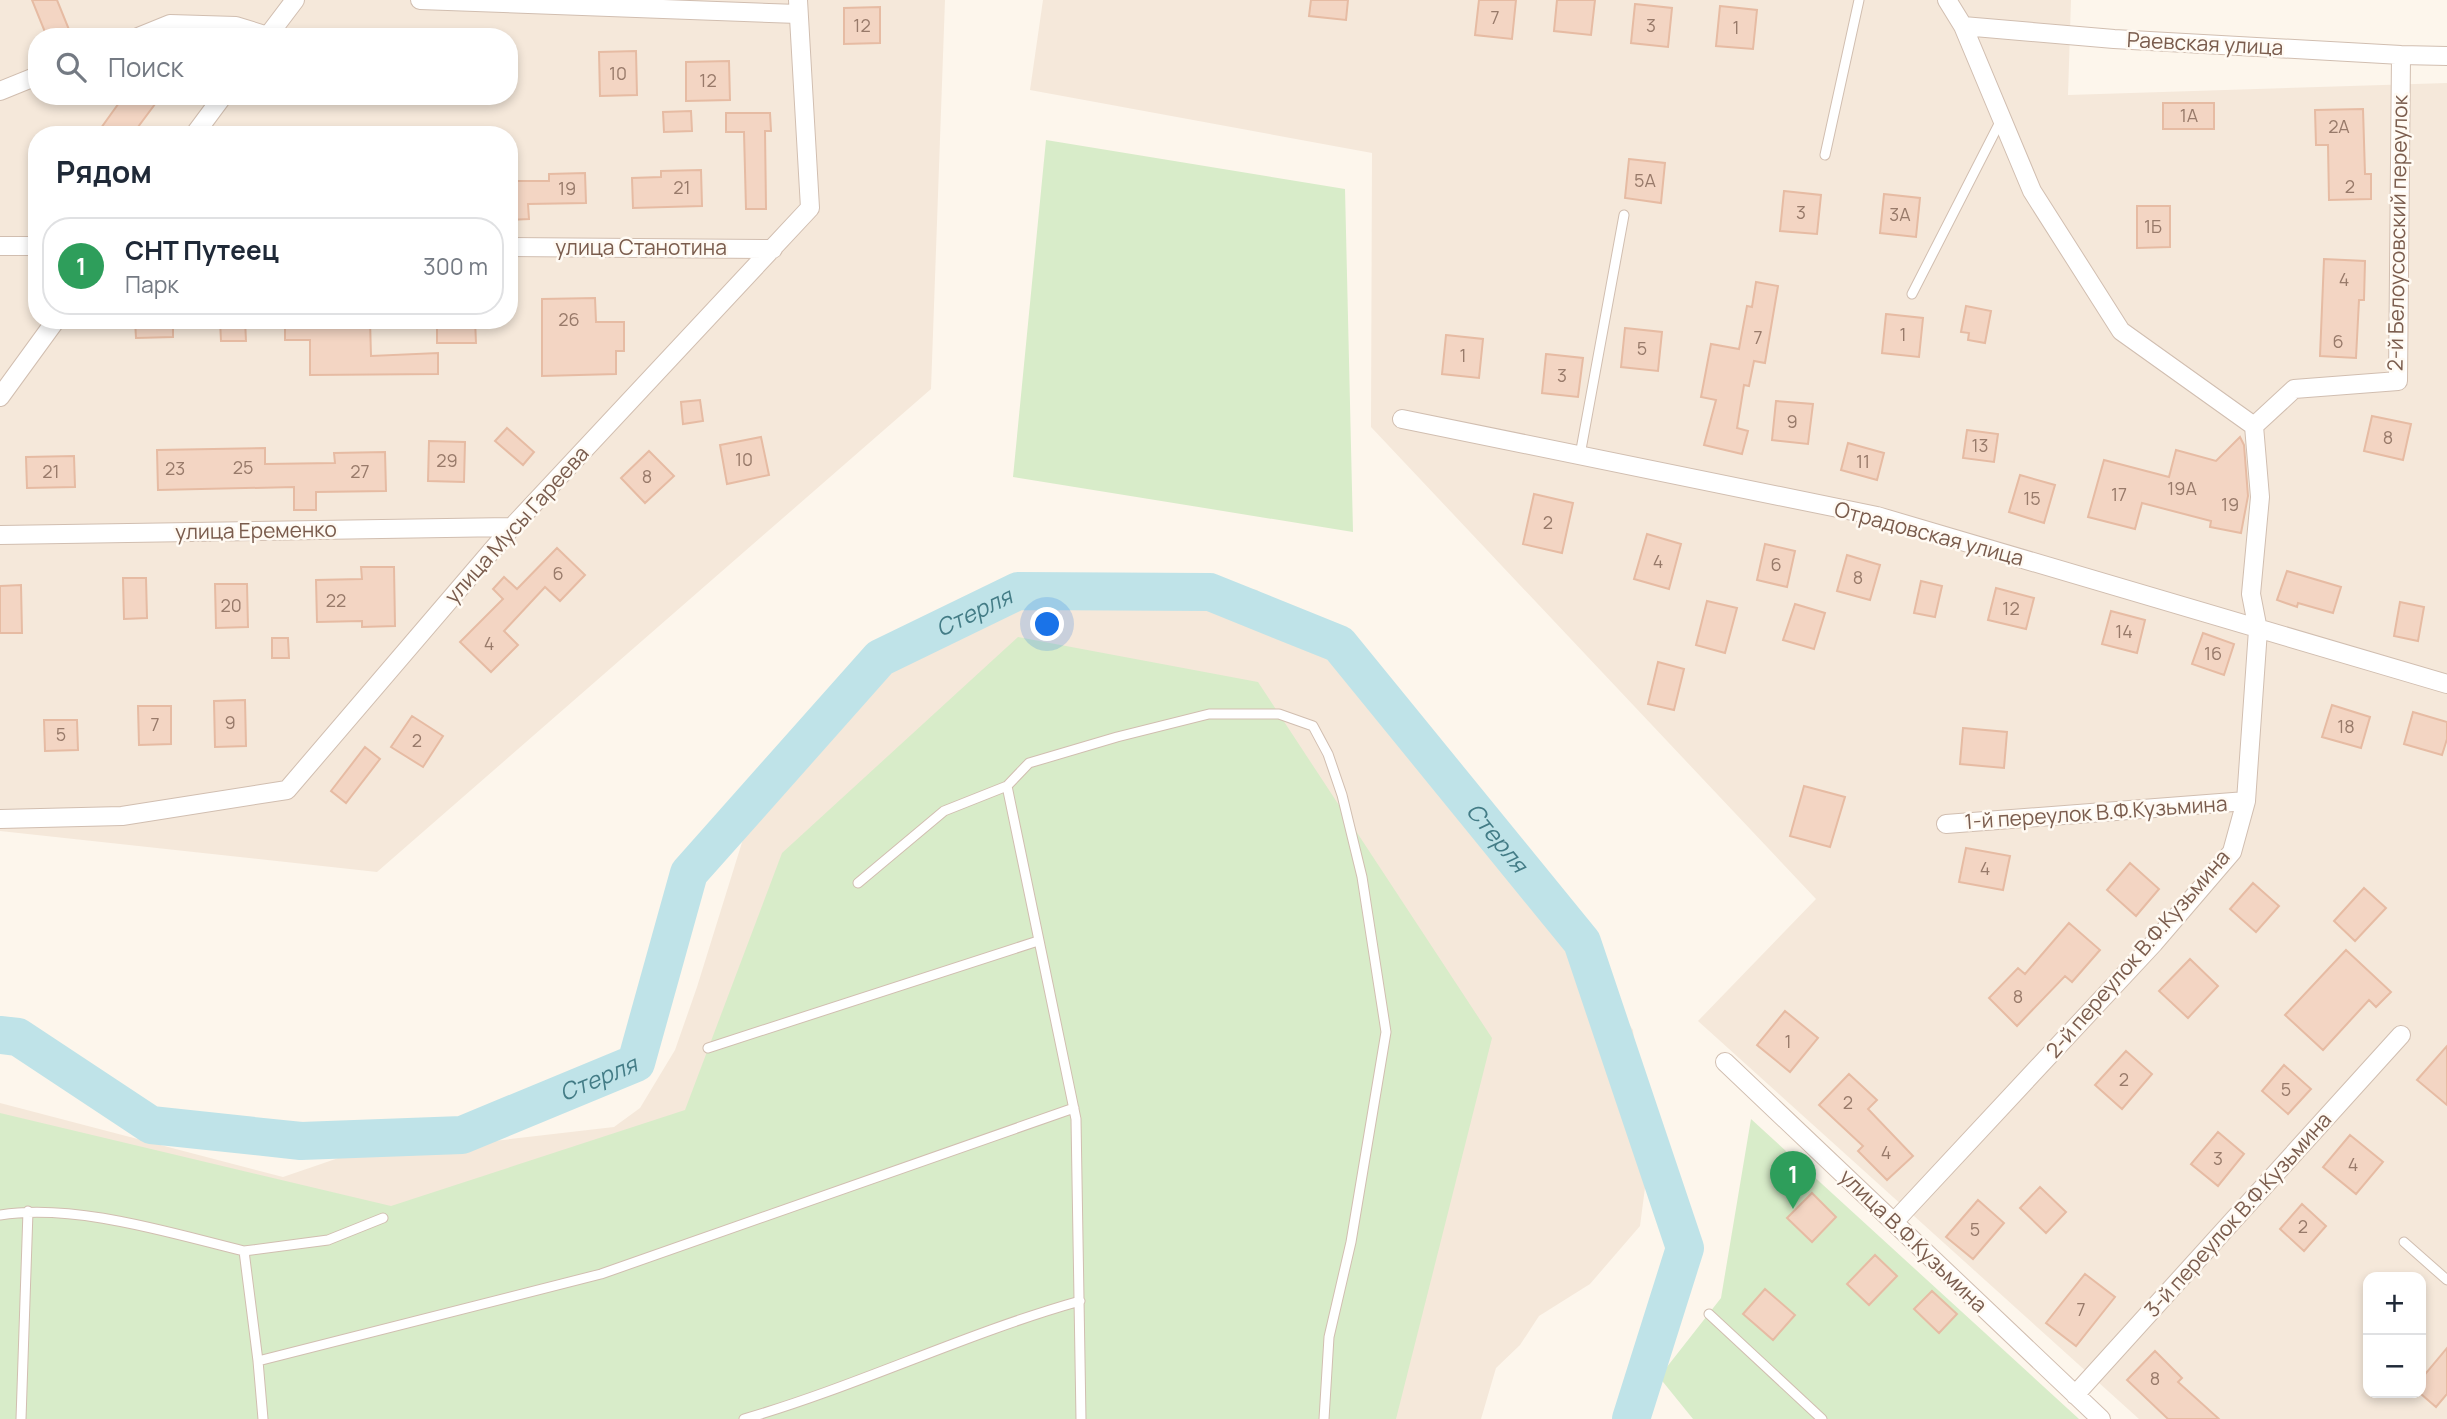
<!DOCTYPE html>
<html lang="ru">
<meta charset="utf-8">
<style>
body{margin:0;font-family:Manrope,sans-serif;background:#f6f6f7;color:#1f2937}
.controls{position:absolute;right:21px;bottom:21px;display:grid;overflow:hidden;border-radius:14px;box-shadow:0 4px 10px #0003}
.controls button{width:63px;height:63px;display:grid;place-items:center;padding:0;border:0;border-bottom:2px solid #e0e1e3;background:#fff;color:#1f2937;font:35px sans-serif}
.you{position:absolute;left:1048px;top:625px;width:24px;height:24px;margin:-18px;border:5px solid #fff;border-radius:50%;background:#1a73e8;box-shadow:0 0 0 10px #1a73e833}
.badge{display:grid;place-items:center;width:46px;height:46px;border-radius:50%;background:#e76f51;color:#fff;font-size:23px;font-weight:700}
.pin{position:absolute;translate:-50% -58px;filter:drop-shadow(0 2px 4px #0008)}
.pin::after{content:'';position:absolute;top:37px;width:24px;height:21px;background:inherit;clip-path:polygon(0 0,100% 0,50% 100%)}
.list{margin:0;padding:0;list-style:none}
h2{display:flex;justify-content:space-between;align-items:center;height:91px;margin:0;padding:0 28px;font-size:30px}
h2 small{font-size:23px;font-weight:400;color:#747a83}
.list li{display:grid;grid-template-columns:46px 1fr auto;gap:21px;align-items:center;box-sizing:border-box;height:98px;margin:0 14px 14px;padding:0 14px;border:2px solid #e0e1e3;border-radius:28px}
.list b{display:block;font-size:26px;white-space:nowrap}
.list p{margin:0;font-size:23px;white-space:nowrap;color:#747a83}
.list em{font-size:23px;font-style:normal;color:#747a83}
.icon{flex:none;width:38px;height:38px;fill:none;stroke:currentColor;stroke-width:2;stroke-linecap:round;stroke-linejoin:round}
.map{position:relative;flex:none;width:2447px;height:1419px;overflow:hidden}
.search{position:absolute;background:#fff;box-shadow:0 4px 10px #0003;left:28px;top:28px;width:490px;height:77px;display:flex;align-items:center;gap:18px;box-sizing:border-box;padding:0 24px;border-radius:28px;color:#747a83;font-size:26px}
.panel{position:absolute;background:#fff;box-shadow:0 4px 10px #0003;left:28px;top:126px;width:490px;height:203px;border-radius:28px}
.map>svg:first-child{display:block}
</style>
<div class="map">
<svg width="2447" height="1419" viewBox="0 0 2447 1419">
<rect width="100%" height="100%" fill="#fdf6ec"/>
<!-- residential -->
<path fill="#f5e8da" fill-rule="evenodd" d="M 0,0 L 945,0 L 931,389 L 377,872 L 0,831 ZM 37,37 L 509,37 L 509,96 L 37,96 ZM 37,135 L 509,135 L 509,320 L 37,320 Z
M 1043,0 L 2071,0 L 2068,95 L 2447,83 L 2447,1419 L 2139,1419 L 1698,1021 L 1816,899 L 1371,427 L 1372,153 L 1030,90 ZM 2368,1277 L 2421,1277 L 2421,1393 L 2368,1393 Z
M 1181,575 L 1257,590 L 1365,666 L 1449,756 L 1633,1030 L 1646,1155 L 1646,1180 L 1640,1226 L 1590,1284 L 1539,1316 L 1520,1345 L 1496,1368 L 1481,1419 L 0,1419 L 0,1103 L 283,1177 L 397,1138 L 494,1141 L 614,1127 L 640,1108 L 675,1050 L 697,987 L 753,807 L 806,719 L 925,630 L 1057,578 Z"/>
<!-- green -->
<path fill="#d8ecc9" d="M 1046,140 L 1345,189 L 1353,532 L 1013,477 Z
M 1018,637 L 1258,682 L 1492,1038 L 1396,1419 L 0,1419 L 0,1113 L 391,1206 L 685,1110 L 782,853 Z
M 1751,1119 L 2079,1419 L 1693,1419 L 1659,1377 L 1721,1298 Z"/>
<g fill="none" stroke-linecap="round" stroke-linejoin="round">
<!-- river -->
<path stroke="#bfe3e8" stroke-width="38" id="s1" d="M 0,1035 L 18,1037 L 151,1125 L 301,1141 L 462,1135 L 636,1063 L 689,873 L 880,658 L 1018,591 L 1210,592 L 1339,644 L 1582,942 L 1685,1248 L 1631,1419"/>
</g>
<!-- building -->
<path fill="#f3d5c3" stroke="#e6bba3" stroke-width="2" d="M 32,0 L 57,0 L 72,37 L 47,37 Z
M 1311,0 L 1348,0 L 1346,20 L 1309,16 Z
M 1479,0 L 1516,0 L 1512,39 L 1475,35 Z
M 1557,0 L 1595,0 L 1591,35 L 1554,31 Z
M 1635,4 L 1672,8 L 1668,47 L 1631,43 Z
M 1720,6 L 1757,10 L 1753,49 L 1716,46 Z
M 880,7 L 880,43 L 844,44 L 844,8 Z
M 636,51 L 637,95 L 600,96 L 599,52 Z
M 729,61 L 730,100 L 686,101 L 686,62 Z
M 124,96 L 161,96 L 132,135 L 96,135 Z
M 2163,103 L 2214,103 L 2214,129 L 2163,129 Z
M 2363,109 L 2365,174 L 2371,174 L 2371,199 L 2329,200 L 2328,145 L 2316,145 L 2315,110 Z
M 691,111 L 692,131 L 664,132 L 663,112 Z
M 726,113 L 770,113 L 771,131 L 765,131 L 766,209 L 746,209 L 744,132 L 726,132 Z
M 1629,159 L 1665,163 L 1661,203 L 1625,198 Z
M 701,170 L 702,206 L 633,208 L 632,178 L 661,177 L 661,171 Z
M 585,173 L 586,203 L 528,204 L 529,219 L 509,220 L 509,181 L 549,181 L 549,174 Z
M 1784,191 L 1821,195 L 1817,234 L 1780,231 Z
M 1884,194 L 1920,198 L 1916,237 L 1880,233 Z
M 2137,206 L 2170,206 L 2170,247 L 2137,248 Z
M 2324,259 L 2365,261 L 2364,300 L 2359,300 L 2356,358 L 2320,356 Z
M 1756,282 L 1778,286 L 1765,363 L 1754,361 L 1749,386 L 1744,385 L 1737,428 L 1748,431 L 1742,454 L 1704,445 L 1716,400 L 1701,397 L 1711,344 L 1739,349 L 1747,306 L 1752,307 Z
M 595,298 L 596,322 L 624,322 L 624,351 L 616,351 L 616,374 L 542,376 L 542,299 Z
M 1966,306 L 1991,311 L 1985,343 L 1968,340 L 1969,333 L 1961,332 Z
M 1886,314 L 1923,318 L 1919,357 L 1882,353 Z
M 135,320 L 173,320 L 173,337 L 136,338 Z
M 220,320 L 245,320 L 246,341 L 221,341 Z
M 285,320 L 370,320 L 371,356 L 438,353 L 438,374 L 310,375 L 310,340 L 285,340 Z
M 437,320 L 475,320 L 476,343 L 437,343 Z
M 1625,328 L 1662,332 L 1658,371 L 1621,367 Z
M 1446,335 L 1483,339 L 1479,378 L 1442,374 Z
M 1546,354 L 1583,358 L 1578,397 L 1542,393 Z
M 700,400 L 703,421 L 683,424 L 681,402 Z
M 1776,401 L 1813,404 L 1808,444 L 1772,440 Z
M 2372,416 L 2411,424 L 2403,460 L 2364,451 Z
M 507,428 L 534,452 L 523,465 L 495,441 Z
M 1967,430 L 1998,434 L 1994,462 L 1963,458 Z
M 761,437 L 769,475 L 727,484 L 720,445 Z
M 2240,437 L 2244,445 L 2248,496 L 2241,533 L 2210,527 L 2211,521 L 2142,503 L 2135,529 L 2088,517 L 2104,460 L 2169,477 L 2176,450 L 2216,461 Z
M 429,441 L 465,442 L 464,482 L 428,481 Z
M 1848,443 L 1884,453 L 1877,480 L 1841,470 Z
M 265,448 L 265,464 L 335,463 L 334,453 L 385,452 L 386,491 L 316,492 L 316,510 L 294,510 L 294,487 L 158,490 L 157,450 Z
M 649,451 L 674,476 L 645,503 L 621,478 Z
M 74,456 L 75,487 L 27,488 L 26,457 Z
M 2020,475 L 2055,485 L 2044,523 L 2009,512 Z
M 1534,494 L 1573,503 L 1562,553 L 1523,544 Z
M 1647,534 L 1681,544 L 1669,589 L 1634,579 Z
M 1765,544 L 1795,551 L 1787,587 L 1757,580 Z
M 557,548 L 585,575 L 560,601 L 545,587 L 504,631 L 518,645 L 491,672 L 460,642 L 503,599 L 493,589 L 504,577 L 517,589 Z
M 1847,555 L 1880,565 L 1870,600 L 1837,591 Z
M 361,567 L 394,567 L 395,626 L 362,627 L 362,621 L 317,622 L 316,580 L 362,579 Z
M 2287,571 L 2341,587 L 2333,613 L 2298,603 L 2297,607 L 2277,600 Z
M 123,578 L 146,578 L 147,618 L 124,619 Z
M 1921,581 L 1942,586 L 1935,617 L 1914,613 Z
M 215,584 L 247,584 L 248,627 L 216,628 Z
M 21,585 L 22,633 L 0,633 L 0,586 Z
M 1996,588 L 2034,598 L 2026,629 L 1988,620 Z
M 1707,601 L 1737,608 L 1725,653 L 1696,645 Z
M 2400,602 L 2424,607 L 2418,641 L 2394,636 Z
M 1795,604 L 1825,613 L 1814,649 L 1783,640 Z
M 2111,611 L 2145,620 L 2137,653 L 2102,644 Z
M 2203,633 L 2234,644 L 2224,675 L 2192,664 Z
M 272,638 L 288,638 L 289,658 L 272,658 Z
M 1658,662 L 1684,669 L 1674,710 L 1648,704 Z
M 245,700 L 246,746 L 215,747 L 214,701 Z
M 2332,705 L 2370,717 L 2361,748 L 2322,737 Z
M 138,706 L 171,706 L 171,744 L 139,745 Z
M 2413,712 L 2447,722 L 2447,739 L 2442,755 L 2404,744 Z
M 412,716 L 443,736 L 423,767 L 391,747 Z
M 44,720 L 77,720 L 78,750 L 45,751 Z
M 1963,728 L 2007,732 L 2004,768 L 1960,764 Z
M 365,747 L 380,759 L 346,803 L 331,791 Z
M 1804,786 L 1845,797 L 1830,847 L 1790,836 Z
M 1966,848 L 2010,856 L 2003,890 L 1959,882 Z
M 2130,863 L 2159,889 L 2136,916 L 2107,890 Z
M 2253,883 L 2279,906 L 2256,932 L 2230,909 Z
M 2364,888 L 2386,908 L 2355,941 L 2334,921 Z
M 2069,923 L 2100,950 L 2072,982 L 2065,976 L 2017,1026 L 1989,998 L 2018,968 L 2025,974 Z
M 2346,950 L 2391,992 L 2376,1007 L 2369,1000 L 2323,1050 L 2285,1015 Z
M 2190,959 L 2218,986 L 2188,1018 L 2159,991 Z
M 1785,1011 L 1818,1038 L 1790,1072 L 1757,1045 Z
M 2447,1046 L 2447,1105 L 2417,1080 Z
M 2126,1051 L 2152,1074 L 2122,1109 L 2095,1085 Z
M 2284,1065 L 2311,1089 L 2288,1114 L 2262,1091 Z
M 1849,1074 L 1877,1100 L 1868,1109 L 1913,1156 L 1887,1180 L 1858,1151 L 1863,1146 L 1819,1105 Z
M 2218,1132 L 2244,1154 L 2218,1186 L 2191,1164 Z
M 2350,1135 L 2383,1162 L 2356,1194 L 2323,1167 Z
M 2040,1187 L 2066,1212 L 2046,1233 L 2020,1208 Z
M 1812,1193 L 1836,1217 L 1812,1242 L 1787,1218 Z
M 1978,1200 L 2004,1223 L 1973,1259 L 1946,1237 Z
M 2302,1204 L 2326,1226 L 2304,1251 L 2280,1229 Z
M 1875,1255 L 1897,1276 L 1869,1305 L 1847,1284 Z
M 2085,1274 L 2115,1297 L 2076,1346 L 2046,1323 Z
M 1765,1289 L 1795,1315 L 1773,1340 L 1743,1314 Z
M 1932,1291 L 1957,1314 L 1939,1333 L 1914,1309 Z
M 2447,1348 L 2447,1394 L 2436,1407 L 2421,1394 L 2421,1379 Z
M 2155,1351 L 2182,1378 L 2178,1382 L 2219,1419 L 2168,1419 L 2127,1380 Z"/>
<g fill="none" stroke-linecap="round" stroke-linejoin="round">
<defs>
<path id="lane" d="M 1825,155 L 1859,0
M 1912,294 L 2001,120
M 1580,455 L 1624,215
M 1007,786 L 1029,763 L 1117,737 L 1209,714 L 1279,714 L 1313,726 L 1328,754 L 1342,795 L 1362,877 L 1386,1032 L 1351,1242 L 1329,1337 L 1324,1419
M 858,883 L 944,811 L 1007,786 L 1076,1119 L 1081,1419
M 708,1048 L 1038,941
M 0,1215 C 75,1203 170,1233 244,1251 L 258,1361 L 263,1419
M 2404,1242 L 2447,1280
M 244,1251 L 328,1240 L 383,1218
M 1709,1314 L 1822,1419
M 258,1361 L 601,1274 L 1074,1108
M 21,1419 L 28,1211
M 744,1419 C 858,1386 966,1333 1080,1301"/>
<path id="street" d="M 420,0 L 798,14
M 1963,26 L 2114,39 L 2401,55 L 2447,56
M 138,37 L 170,24 L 236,26 L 268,36
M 267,37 L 295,0
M 0,91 L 37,76
M 194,135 L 223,96
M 0,246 L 37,246
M 509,247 L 773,249
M 0,397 L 56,320
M 1402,419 L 1877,516 L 2447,684
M 2254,426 L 2294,389 L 2398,381 L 2401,55
M 0,535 L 512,527
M 0,819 L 122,816 L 287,790 L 512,527 L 810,208 L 798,0
M 1946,824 L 2246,801
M 1725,1062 L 2101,1419
M 1894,1222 L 2154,943 L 2232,852 L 2246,801 L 2258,630 L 2251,594 L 2260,497 L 2254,426 L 2121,331 L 2032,191 L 1963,26 L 1947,0
M 2075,1395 L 2401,1035"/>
</defs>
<!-- lane casing -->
<use href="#lane" stroke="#d1beb0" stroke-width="11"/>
<!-- street casing -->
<use href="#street" stroke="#d1beb0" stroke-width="20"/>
<!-- lane -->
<use href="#lane" stroke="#fff" stroke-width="9"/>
<!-- street -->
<use href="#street" stroke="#fff" stroke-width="18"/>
</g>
<g text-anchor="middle" stroke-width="5" stroke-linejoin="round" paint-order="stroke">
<!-- number labels -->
<g font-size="18" fill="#987a6a">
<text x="1495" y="24">7</text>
<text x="862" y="32">12</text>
<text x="1651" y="32">3</text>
<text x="1736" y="34">1</text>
<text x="618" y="80">10</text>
<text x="708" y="87">12</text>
<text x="2189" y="122">1А</text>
<text x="2339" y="133">2А</text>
<text x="1645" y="187">5А</text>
<text x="2350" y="193">2</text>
<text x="682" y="194">21</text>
<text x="567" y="195">19</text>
<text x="1801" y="219">3</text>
<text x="1900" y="221">3А</text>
<text x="2153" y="233">1Б</text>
<text x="2344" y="286">4</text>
<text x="569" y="326">26</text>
<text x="1903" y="341">1</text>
<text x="1758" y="344">7</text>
<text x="2338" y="348">6</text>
<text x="1642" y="355">5</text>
<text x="1463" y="362">1</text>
<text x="1562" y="382">3</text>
<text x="1792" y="428">9</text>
<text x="2388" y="444">8</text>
<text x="1980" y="452">13</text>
<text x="744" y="466">10</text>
<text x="447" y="467">29</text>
<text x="1863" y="468">11</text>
<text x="243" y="474">25</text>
<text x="175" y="475">23</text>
<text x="51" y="478">21</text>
<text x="360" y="478">27</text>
<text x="647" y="483">8</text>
<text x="2182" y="495">19А</text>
<text x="2119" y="501">17</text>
<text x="2032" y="505">15</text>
<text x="2230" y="511">19</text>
<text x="1548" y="529">2</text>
<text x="1658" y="568">4</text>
<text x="1776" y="571">6</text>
<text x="558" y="580">6</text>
<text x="1858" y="584">8</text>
<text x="336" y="607">22</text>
<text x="231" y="612">20</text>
<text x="2011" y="615">12</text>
<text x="2124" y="638">14</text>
<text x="489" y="650">4</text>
<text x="2213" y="660">16</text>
<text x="230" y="729">9</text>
<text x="155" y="731">7</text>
<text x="2346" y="733">18</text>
<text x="61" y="741">5</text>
<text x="417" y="747">2</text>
<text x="1985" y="875">4</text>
<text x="2018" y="1003">8</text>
<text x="1788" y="1048">1</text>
<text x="2124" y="1086">2</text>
<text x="2286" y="1096">5</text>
<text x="1848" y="1109">2</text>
<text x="1886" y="1159">4</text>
<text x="2218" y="1165">3</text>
<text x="2353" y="1171">4</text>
<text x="2303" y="1233">2</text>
<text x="1975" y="1236">5</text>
<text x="2081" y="1316">7</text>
<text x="2155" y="1385">8</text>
</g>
<!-- street labels -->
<g font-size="21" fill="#7a5c4d" stroke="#fffaf3">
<text transform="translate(2205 44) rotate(3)" y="7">Раевская улица</text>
<text transform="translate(2398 233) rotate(-89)" y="7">2-й Белоусовский переулок</text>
<text x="641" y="255">улица Станотина</text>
<text transform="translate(517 525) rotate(-48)" y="7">улица Мусы Гареева</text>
<text transform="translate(256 531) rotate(-1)" y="7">улица Еременко</text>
<text transform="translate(1929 534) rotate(15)" y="7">Отрадовская улица</text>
<text transform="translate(2096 813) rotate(-4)" y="7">1-й переулок В.Ф.Кузьмина</text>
<text transform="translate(2138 954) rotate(-49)" y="7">2-й переулок В.Ф.Кузьмина</text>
<text transform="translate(2238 1215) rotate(-48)" y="7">3-й переулок В.Ф.Кузьмина</text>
<text transform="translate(1913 1241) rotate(44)" y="7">улица В.Ф.Кузьмина</text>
</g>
<!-- water labels -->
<g font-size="23" font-style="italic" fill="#437c86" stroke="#fffaf3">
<text dy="8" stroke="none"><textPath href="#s1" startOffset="1267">Стерля</textPath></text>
<text dy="8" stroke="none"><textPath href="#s1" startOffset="1897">Стерля</textPath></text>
<text dy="8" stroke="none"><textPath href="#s1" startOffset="637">Стерля</textPath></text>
</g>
</g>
</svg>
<div class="controls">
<button>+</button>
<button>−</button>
</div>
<div class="you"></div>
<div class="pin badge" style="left:1793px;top:1209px;background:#2e9e5b">1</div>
<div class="search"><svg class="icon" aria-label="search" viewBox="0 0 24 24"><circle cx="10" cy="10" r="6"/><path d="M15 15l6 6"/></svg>Поиск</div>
<section class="panel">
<h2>Рядом<small></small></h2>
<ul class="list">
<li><span class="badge" style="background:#2e9e5b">1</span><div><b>СНТ Путеец</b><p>Парк</p></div><em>300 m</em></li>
</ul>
</section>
</div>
